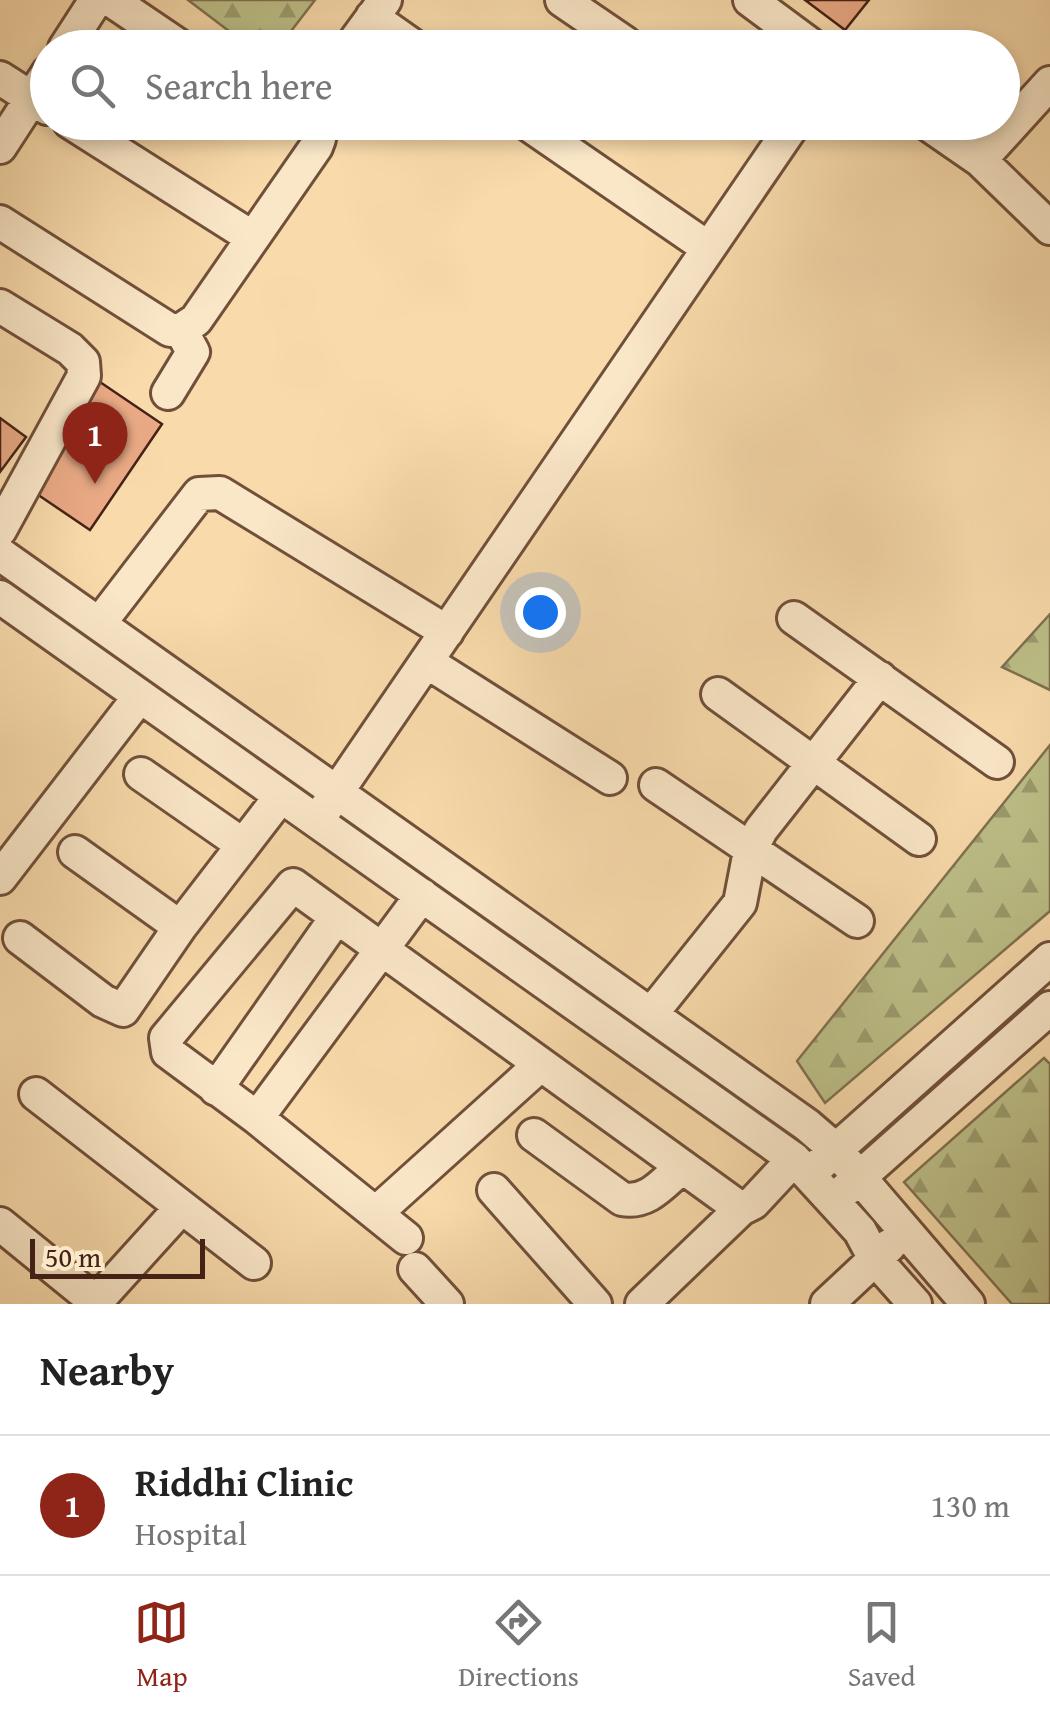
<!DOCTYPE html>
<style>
body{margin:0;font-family:"Gentium Book Plus",serif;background:#f6f6f6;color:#222}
.scale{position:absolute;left:30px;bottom:25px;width:175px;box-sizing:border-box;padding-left:10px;border:5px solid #442216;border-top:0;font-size:28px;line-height:35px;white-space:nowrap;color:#442216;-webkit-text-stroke:8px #fae7c8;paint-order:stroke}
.you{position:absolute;left:540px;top:612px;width:35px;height:35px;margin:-25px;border:8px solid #fff;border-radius:50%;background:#1a73e8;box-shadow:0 0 0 15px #1a73e833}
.badge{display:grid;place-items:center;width:65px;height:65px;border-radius:50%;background:#8f2418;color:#fff;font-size:32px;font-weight:700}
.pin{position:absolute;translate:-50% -82px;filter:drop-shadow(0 2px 5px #0008)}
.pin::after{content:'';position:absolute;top:52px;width:35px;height:30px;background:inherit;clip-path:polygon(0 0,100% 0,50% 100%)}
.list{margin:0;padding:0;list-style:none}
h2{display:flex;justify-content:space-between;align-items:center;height:130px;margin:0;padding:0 40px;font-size:42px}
h2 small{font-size:32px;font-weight:400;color:#767676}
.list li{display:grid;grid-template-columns:65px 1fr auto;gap:30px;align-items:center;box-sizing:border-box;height:140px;padding:0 40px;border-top:2px solid #e0e0e0}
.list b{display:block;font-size:38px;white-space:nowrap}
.list p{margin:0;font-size:32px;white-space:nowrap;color:#767676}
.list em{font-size:32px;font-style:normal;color:#767676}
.icon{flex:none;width:55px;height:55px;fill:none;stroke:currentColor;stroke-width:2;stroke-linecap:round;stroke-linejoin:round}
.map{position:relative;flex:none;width:1050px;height:1304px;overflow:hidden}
.search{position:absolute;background:#fff;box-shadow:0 5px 15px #0003;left:30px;right:30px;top:30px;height:110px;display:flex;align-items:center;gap:25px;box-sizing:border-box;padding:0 35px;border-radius:55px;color:#767676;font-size:38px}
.sheet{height:270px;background:#fff}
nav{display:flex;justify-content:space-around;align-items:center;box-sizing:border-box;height:140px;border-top:2px solid #e0e0e0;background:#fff;font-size:28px;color:#767676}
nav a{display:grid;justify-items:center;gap:5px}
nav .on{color:#8f2418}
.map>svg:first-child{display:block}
</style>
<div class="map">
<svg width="1050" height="1304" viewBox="0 0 1050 1304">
<defs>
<pattern id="forest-firs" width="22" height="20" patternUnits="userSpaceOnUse" patternTransform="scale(2.5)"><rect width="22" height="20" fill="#bdc089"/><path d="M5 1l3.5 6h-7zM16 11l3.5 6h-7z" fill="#9b9c6f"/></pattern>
</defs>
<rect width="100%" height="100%" fill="#f8daab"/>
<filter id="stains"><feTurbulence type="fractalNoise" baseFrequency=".002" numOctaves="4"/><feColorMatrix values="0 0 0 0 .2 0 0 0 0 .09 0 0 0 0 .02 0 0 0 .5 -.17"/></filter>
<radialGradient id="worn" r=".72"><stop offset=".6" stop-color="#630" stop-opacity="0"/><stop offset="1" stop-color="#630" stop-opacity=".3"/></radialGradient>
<!-- forest -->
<path fill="url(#forest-firs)" stroke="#807150" stroke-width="2.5" d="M 188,0 L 315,0 L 278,48 L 250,47 Z
M 1050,614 L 1050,690 L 1002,667 Z
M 1050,745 L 1050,911 L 825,1103 L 797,1061 Z
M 1044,1058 L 1050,1064 L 1050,1304 L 1012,1304 L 904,1182 Z"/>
<!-- building -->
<path fill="#e9a985" stroke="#442216" stroke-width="2.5" d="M 805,0 L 869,0 L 845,30 Z
M 97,380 L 162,424 L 90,530 L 25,486 Z
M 0,418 L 26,437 L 0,472 Z"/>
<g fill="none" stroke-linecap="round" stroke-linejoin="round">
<defs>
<path id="minor" d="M 111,0 L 182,48
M 562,0 L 625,43
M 750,0 L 815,48
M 372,17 L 416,48
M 65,48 L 96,0
M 350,48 L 385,0
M 0,78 L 47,108
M 70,122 L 253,238
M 525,122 L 708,248
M 925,122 L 980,160 L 1050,228
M 0,147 L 48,73
M 980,160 L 1050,83
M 0,222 L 170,330 L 181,330 L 196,320 L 316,147 L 319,139 L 317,122
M 0,306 L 70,349 L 83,362 L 84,376 L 0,530
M 168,393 L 193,352 L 181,330
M 0,554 L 807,1125 L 836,1150 L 968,1304
M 0,597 L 794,1159 L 860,1231 L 875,1259 L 915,1304
M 794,618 L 997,762
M 99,624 L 199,494 L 220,493 L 447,632
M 427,662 L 610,778
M 718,694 L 919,839
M 141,774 L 243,845
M 656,785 L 857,921
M 326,808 L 795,122
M 75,852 L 180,927
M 0,878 L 140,696
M 20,938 L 103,1001 L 123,1010 L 180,927 L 281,796
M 652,1013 L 740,903 L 750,851 L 761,830 L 880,678
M 216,1089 L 336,918
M 36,1094 L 254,1263
M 257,1118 L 422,895
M 534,1135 L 622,1199 C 648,1204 663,1183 682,1167
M 819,1165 L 1050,959
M 494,1190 L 595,1304
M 844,1191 L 1050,1008
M 376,1213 L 540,1065
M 0,1224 L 96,1302
M 406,1238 L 257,1118 L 168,1052 L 166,1038 L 293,885 L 741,1209
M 415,1269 L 447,1304
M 94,1304 L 181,1208
M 642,1304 L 741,1209 L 753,1203 L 794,1159
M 827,1304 L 889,1246"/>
</defs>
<!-- minor casing -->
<use href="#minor" stroke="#71503b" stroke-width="38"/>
<!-- minor -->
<use href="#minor" stroke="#fae7c8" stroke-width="32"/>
</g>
<rect width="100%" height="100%" filter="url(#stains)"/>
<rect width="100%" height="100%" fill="url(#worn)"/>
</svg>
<div class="scale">50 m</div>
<div class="you"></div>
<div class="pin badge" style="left:95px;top:484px">1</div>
<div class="search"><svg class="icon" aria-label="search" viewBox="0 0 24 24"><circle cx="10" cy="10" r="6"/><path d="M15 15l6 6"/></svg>Search here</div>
</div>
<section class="sheet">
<h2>Nearby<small></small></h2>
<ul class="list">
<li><span class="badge">1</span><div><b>Riddhi Clinic</b><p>Hospital</p></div><em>130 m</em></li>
</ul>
</section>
<nav>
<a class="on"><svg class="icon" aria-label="map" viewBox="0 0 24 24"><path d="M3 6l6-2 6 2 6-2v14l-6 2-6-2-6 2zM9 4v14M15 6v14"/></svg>Map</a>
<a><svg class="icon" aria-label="directions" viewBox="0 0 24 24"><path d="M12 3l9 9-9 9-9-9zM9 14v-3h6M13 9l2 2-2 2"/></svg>Directions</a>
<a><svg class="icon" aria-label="saved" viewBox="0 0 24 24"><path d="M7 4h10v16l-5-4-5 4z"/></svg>Saved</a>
</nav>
